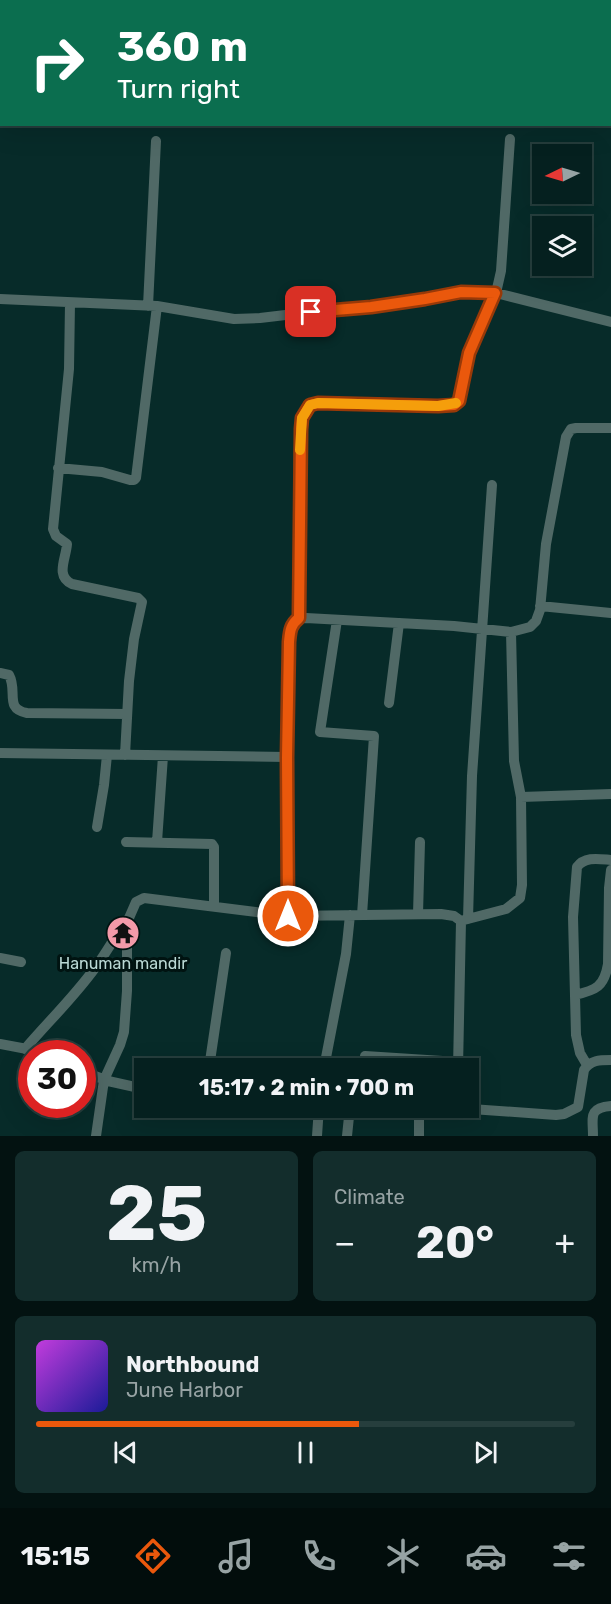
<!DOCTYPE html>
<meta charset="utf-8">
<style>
:root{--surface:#05201f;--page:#132d2c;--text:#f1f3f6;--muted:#97a3a4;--line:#263e3d;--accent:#ea580c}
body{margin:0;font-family:Rubik,sans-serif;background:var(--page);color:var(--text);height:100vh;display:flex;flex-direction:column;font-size:22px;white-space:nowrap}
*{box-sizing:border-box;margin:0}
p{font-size:20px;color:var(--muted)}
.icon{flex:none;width:33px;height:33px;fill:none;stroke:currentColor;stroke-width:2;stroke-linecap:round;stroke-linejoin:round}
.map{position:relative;height:1136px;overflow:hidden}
.drawer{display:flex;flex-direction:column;gap:15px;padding:15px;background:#031211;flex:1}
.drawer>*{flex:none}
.top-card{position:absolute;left:0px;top:0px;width:612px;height:126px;box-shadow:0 6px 24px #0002,0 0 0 2px var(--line);background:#0b6e4f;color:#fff;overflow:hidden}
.needle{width:39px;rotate:265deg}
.buttons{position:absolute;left:532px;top:144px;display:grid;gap:12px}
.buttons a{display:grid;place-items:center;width:60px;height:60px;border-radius:0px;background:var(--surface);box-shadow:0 6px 24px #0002,0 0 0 2px var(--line);font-size:30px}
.speed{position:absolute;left:18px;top:1040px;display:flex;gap:12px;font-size:30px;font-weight:700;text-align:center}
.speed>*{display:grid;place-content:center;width:78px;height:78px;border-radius:50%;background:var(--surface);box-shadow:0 6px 24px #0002,0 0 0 2px var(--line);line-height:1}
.speed .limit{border:9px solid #d22;background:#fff;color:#111}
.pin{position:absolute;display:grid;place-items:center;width:51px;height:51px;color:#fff;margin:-26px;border-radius:12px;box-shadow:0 3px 9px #0006}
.me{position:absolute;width:66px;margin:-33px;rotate:0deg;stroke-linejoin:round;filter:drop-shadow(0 0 4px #0008)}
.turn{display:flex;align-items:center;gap:21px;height:126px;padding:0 18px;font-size:27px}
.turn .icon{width:78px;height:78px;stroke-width:2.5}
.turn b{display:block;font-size:42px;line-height:51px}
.big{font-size:45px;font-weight:700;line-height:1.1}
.drawer .tile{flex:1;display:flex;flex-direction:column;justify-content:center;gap:9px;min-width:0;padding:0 21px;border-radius:9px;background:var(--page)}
.drawer .dial{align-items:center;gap:0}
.dial b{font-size:78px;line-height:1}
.song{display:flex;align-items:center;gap:18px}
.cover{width:72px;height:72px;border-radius:9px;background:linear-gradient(135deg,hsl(290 70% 55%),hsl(240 70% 35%))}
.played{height:6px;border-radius:3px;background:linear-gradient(90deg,var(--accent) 60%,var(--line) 60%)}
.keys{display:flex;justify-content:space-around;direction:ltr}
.heat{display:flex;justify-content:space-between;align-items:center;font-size:33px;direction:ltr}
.drawer .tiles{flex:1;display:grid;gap:15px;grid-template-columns:1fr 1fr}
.tile:last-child{grid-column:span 2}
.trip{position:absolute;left:134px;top:1058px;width:345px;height:60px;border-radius:0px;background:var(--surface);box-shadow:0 6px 24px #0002,0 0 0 2px var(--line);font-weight:700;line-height:60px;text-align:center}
.dock{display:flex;height:96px;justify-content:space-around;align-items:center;background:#020d0c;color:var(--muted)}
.dock .icon{width:42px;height:42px}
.dock .current{color:var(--accent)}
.dock b{font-size:27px;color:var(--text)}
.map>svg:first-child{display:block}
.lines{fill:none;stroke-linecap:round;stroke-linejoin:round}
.minor{stroke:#506966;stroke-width:10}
.major{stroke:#77ada8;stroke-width:12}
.route-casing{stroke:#983908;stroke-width:15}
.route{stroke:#ea580c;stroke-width:10}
.slow{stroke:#f59e0b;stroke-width:10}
.labels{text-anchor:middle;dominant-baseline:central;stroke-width:6;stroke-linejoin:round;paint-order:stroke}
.poi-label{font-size:16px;fill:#bad9d5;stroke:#001311}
</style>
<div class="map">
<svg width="611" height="1136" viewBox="0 0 611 1136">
<rect width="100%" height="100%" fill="#072b29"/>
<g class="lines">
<path class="minor" d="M 440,2 L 440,0
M 610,29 L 611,29
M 0,299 L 157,306 L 234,319 L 260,318 L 311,312 L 356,309 L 425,299 L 461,292 L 475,291 L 496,293 L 611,322
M 70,303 L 69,369 L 53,529 L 56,536 L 67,544 C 66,559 55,576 72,584 L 138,598 L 142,602 L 134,639 L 129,681 L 125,755
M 148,306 L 156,141
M 58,468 L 102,472 L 130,480 L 134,480 L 136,478 L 157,306
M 540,606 L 611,613
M 299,618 C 299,575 299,531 299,488 C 299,468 297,438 302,418 C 305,410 310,405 318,403 L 438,406 L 454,405 L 459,401 L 469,353 L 496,293 L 501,271 L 510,139
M 337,620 L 320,732 L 374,736 L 362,915
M 0,673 L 9,675 C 18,691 4,709 27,713 L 127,714
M 389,703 L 399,623
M 0,753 L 287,757
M 521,797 L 611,794
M 97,827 L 104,785 L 107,755
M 126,842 L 212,844 L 214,847 L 214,907
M 157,842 L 163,756
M 418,914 L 420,842
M 288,916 L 287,757 L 289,642 C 290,629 291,618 306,618 L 454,626 L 511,632 L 530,627 L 536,621 L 540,610 L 546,544 L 566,437 L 571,429 L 576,428 L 611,428
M 468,919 L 472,776 L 492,485
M 464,920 L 506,909 L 520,898 L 522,885 L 521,797 L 514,761 L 511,632
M 0,958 L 21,962
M 575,995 C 596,990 604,987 608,964 L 609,888 L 611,870
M 0,1044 L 27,1049 L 36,1053
M 25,1049 C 48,1022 74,997 95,968 C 107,952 116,934 129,918
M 365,1056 L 458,1062
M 587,1065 L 580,1053 L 576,1035 L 573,917 L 577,867 C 585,856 599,859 611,860
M 209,1068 L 226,953
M 324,1068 L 346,954 L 350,915
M 82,1071 L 108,1081 L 144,1089
M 409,1107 L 457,1108
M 457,1107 L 457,1108 L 556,1115 L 564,1114 L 578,1107 L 584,1070 C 590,1060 600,1060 611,1060
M 96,1136 L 104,1080 L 120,1045 L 124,1032 L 127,991 L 127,934 L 129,918 L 136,902 L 144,898 L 288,916 L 441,914 L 454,916 L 461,921 L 458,1068
M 317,1136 L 319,1107
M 347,1136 L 350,1107
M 419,1136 L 419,1107
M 593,1136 C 593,1117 588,1108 611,1106"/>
<path class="major" d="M 543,0 L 544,2
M 610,79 L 611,80"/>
</g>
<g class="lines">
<defs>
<path id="route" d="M 288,916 L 287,757 L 289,642 C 290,632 290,625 299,618 L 301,429 L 302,418 L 310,405 L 318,403 L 438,406 L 454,405 L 459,401 L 469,353 L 495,293 L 461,292 L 425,299 L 371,307 L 311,312"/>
</defs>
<use href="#route" class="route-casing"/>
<use href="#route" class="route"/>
<path class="slow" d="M 300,450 L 302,418 L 310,405 L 318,403 L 438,406 L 456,403"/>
</g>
<defs>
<symbol id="temple-disc" viewBox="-11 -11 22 22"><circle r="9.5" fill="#f39aa9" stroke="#001311"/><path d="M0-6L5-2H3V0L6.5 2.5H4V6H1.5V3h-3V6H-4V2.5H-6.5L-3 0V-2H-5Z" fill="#111"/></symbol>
</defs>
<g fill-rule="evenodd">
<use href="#temple-disc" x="104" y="914" width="38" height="38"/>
</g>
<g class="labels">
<g class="poi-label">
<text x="123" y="963">Hanuman mandir</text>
</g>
</g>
</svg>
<div class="buttons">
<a><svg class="needle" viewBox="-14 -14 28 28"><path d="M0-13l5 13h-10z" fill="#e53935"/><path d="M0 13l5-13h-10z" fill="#97a3a4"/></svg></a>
<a><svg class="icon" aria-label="layers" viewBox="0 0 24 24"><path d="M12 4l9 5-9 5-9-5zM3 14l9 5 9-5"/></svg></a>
</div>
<div class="speed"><div class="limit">30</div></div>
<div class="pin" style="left:311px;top:312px;background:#d93025"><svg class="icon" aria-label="arrive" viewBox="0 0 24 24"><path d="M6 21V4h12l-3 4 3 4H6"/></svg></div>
<svg class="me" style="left:288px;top:916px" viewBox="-20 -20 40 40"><circle r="17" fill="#ea580c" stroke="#fff" stroke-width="3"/><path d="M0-11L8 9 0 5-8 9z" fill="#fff"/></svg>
<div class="trip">15:17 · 2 min · 700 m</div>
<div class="top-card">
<div class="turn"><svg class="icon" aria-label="right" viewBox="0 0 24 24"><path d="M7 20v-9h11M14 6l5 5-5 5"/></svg><div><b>360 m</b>Turn right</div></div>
</div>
</div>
<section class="drawer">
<div class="tiles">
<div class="tile dial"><b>25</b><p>km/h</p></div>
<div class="tile"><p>Climate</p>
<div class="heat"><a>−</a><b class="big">20°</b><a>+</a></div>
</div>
<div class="tile">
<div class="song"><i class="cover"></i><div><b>Northbound</b><p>June Harbor</p></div></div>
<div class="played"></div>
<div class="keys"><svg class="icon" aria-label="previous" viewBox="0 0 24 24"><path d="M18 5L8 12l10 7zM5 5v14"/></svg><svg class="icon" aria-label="pause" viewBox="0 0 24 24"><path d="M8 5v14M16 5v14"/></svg><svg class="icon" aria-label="next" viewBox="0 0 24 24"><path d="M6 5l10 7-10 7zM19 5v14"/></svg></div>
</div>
</div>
</section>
<nav class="dock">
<b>15:15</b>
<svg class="icon current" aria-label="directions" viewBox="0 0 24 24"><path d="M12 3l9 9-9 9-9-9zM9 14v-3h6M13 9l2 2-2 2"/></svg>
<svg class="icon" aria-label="music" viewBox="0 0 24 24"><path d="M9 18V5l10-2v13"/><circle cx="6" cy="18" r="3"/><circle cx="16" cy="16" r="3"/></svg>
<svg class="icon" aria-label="phone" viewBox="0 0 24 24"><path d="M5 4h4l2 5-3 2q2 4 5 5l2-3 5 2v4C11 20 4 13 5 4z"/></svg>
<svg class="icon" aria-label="climate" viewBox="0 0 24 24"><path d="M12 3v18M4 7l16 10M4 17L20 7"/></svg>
<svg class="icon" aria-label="car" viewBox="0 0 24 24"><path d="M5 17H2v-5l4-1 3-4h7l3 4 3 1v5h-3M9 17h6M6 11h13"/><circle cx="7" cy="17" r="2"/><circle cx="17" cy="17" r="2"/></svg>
<svg class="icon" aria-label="filters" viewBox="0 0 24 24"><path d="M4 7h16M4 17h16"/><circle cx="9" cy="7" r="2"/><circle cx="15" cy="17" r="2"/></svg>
</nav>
